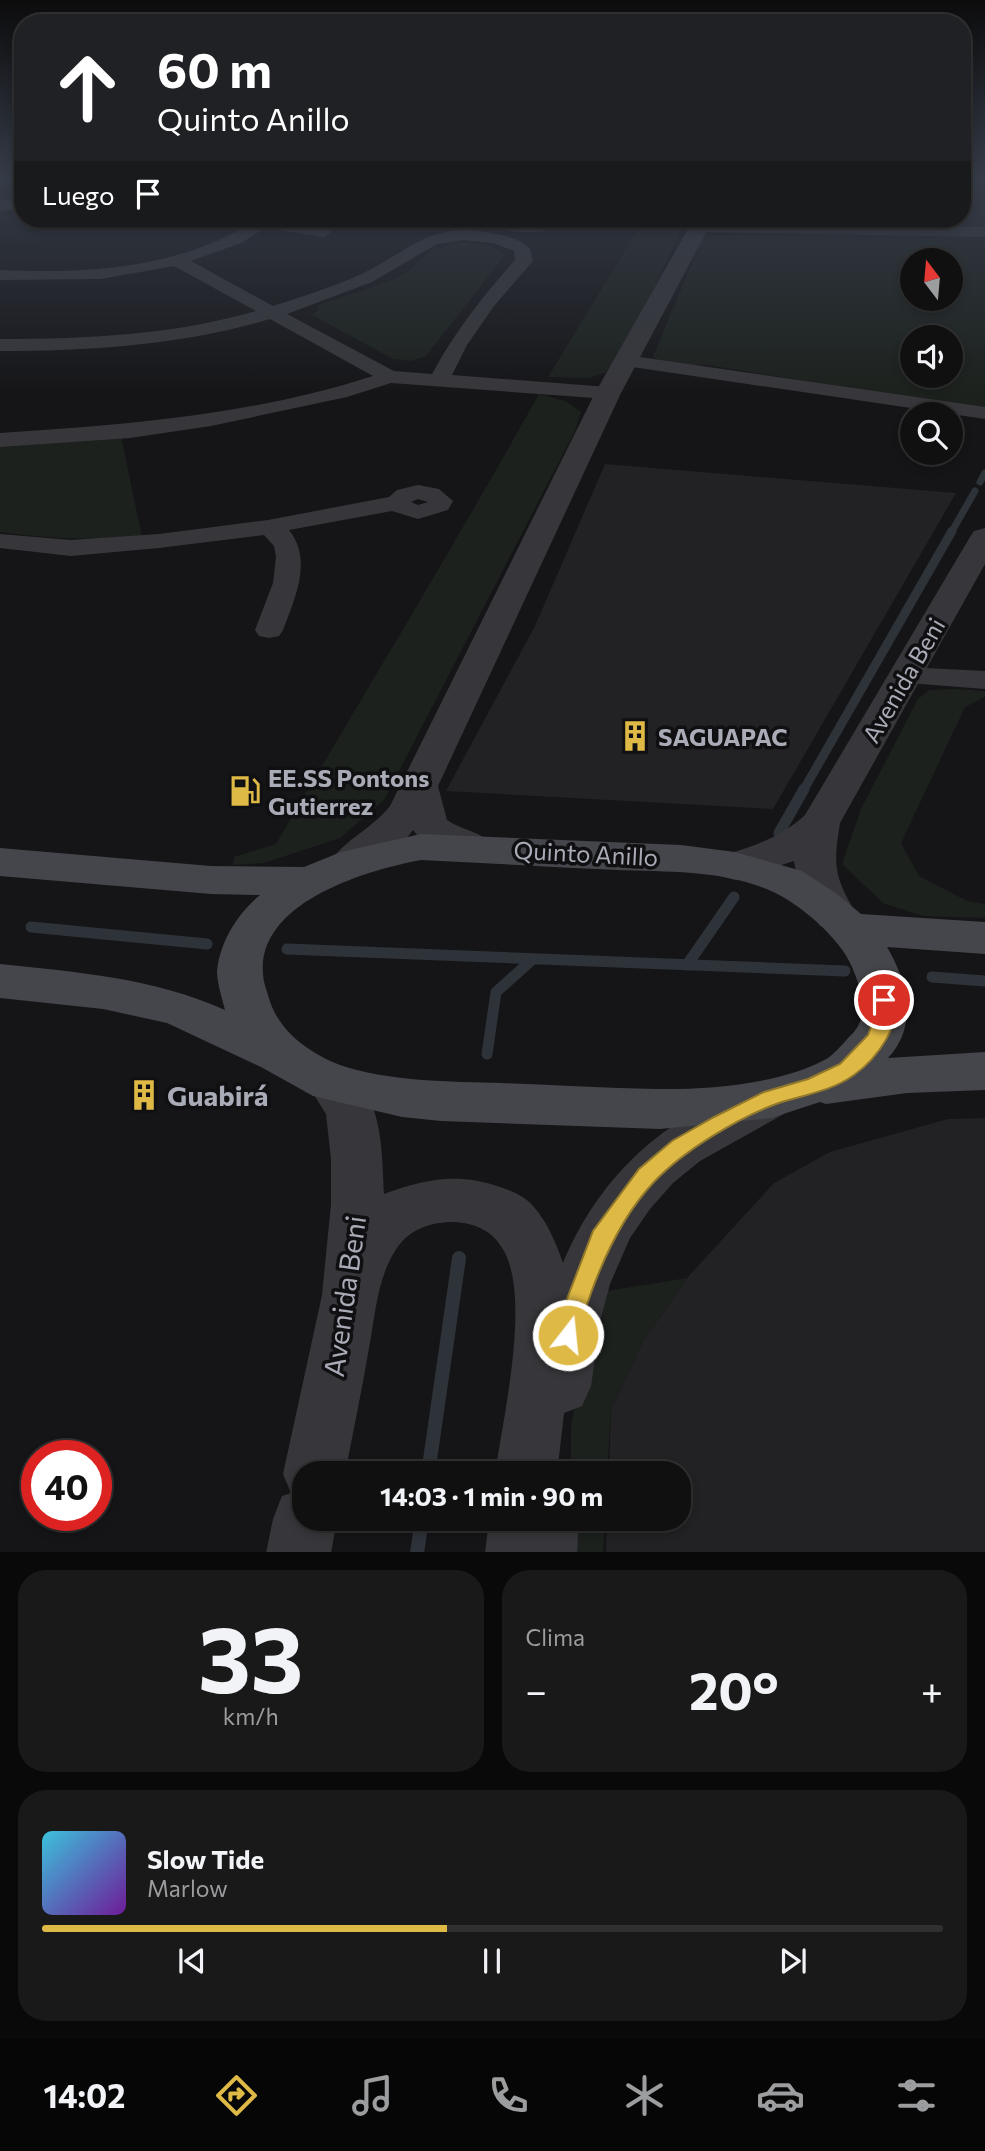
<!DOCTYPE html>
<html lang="es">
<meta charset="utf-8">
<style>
:root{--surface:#101011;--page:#19191a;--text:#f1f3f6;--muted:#9c9d9f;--line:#303031;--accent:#dfb945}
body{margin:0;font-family:Commissioner,sans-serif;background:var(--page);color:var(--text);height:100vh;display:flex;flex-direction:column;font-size:26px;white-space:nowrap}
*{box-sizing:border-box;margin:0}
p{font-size:23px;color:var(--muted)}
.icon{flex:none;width:38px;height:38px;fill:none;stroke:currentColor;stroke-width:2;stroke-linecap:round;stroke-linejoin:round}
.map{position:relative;height:1552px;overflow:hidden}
.details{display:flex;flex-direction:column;gap:18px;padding:18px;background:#090909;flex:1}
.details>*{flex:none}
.top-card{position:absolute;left:14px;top:14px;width:957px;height:214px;border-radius:28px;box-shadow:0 4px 10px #0003,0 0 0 2px var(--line);background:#202124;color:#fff;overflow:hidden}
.needle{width:46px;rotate:344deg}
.buttons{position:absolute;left:900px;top:248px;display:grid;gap:14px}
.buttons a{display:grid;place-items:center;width:63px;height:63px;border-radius:50%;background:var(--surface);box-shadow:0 4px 10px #0003,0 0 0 2px var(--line);font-size:35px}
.speed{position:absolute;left:21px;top:1440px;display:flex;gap:14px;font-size:35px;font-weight:700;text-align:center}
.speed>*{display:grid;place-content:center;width:91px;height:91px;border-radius:50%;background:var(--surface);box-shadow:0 4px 10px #0003,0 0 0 2px var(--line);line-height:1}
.speed .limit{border:10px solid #d22;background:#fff;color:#111}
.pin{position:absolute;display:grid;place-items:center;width:60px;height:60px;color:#fff;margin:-30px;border:4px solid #fff;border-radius:50%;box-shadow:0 2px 7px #0007}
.me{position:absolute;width:77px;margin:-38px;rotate:16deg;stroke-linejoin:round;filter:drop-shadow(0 0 5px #0008)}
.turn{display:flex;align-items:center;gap:24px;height:147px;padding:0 28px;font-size:32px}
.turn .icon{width:91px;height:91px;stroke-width:2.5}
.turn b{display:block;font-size:49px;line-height:60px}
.then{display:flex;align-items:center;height:66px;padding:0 28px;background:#0003;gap:14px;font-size:26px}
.big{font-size:52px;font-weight:700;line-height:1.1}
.details .widget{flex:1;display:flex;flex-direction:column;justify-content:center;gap:10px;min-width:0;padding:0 24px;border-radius:28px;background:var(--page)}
.details .dial{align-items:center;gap:0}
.dial b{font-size:91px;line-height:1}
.song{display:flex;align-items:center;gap:21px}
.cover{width:84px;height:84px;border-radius:10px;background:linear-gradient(135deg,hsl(190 70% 55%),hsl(280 70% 35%))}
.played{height:7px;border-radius:4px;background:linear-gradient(90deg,var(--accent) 45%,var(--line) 45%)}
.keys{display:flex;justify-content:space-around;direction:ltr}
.heat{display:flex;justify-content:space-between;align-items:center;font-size:38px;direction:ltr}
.details .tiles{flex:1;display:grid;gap:18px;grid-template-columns:1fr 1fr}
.widget:last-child{grid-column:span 2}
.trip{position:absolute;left:292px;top:1461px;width:399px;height:70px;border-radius:28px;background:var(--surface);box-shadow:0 4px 10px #0003,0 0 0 2px var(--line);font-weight:700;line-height:70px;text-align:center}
.menu{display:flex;height:112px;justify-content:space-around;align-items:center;background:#060607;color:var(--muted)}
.menu .icon{width:49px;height:49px}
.menu .on{color:var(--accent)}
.menu b{font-size:32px;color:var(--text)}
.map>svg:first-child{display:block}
.built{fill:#222124}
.green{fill:#1c211d;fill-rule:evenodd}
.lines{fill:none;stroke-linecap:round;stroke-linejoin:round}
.stream-far3{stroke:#2d3339;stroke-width:7}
.stream-far2{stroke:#2d3339;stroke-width:9}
.stream-far1{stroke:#2d3339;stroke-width:11}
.stream{stroke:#2d3339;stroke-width:14}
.minor{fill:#37373b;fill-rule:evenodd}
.tertiary{fill:#37373b;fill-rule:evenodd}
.secondary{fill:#45464b;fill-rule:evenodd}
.route{fill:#dfb945;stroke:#91782d;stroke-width:2}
.labels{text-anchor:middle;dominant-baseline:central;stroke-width:7;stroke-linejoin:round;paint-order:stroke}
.street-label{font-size:24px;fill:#a9abb6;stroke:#101012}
.poi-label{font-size:24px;font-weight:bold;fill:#a9abb6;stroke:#101012;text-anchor:start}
.near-poi-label{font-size:28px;font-weight:bold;fill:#a9abb6;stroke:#101012;text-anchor:start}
.near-street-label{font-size:28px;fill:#a9abb6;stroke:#101012}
</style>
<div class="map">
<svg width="985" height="1553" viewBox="0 0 985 1553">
<rect width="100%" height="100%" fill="#151517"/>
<path class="built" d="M 963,179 L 985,179 L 985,227 L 747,224 L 725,224 L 711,220 L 962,219 Z
M 605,464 L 956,493 L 773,809 L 446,791 L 535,626 Z
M 985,1118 L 985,1552 L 606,1553 L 607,1519 L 679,1519 L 679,1474 L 609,1473 L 611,1410 L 643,1341 L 687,1278 L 774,1183 L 830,1152 L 948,1119 Z"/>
<path class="green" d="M 644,219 L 685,219 L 649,301 L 607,372 L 589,378 L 548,377 Z
M 734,234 L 985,237 L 985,410 L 707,365 L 670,366 L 653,357 L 703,236 ZM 912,261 L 950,261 L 950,299 L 912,299 ZM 912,338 L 950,338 L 950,376 L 912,376 Z
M 457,243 C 475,243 492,242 505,255 L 426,356 L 411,361 L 393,359 L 312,315 L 319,310 L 318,305 L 390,281 L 408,272 L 431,250 Z
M 539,394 L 565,401 L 581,412 L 576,429 L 384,800 L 340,838 L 264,863 L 233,865 L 234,857 L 276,844 C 364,694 454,546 539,394 Z
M 121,436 L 142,537 C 94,540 48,539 0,532 L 0,445 Z
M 956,689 L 985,691 L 985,697 L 965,707 L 901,843 L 919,876 L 967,901 L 985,904 L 985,918 L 923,916 L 883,903 L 842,864 L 861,809 L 918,699 L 929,690 Z
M 687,1278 L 643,1341 L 611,1410 L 607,1473 L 571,1474 L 571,1427 L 578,1386 L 607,1291 Z
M 571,1519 L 605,1519 L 603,1552 L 570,1553 Z"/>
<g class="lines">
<path class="stream-far3" d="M 980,482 L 985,473
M 951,533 L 975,491"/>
<path class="stream-far2" d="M 803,791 L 952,531"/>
<path class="stream-far1" d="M 779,833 L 804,789
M 31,927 L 207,944
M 287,949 L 845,971
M 687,965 L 734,897
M 932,977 L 985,981
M 487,1054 L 496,992 L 533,959"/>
<path class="stream" d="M 428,1474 L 459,1258
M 417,1553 L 422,1519"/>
<path class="minor" d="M 23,198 L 23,208 L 0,211 L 0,201 Z
M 234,219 L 266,219 L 324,227 L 332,232 L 324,237 L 265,228 L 241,243 L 191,261 L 273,306 C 301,297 329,288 355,277 C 409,253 430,218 496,234 C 508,236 522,240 530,249 L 533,261 L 494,306 L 467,345 L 452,375 L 608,387 L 615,389 L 618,393 L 615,397 L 608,399 L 391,383 L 347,397 L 211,426 L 130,438 L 0,447 L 0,433 C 126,425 252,415 373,376 L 270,319 C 182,345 91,351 0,351 L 0,339 C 86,339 173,335 256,311 L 174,266 L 101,279 L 0,280 L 0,270 C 84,274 173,269 246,226 L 235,223 ZM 464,240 L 493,243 L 514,251 L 515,260 C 483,296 455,331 432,374 L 394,371 L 287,314 L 372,282 L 437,244 Z
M 481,219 L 527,222 L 573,219 C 556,237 498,236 481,219 Z
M 698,224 L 985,227 L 985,237 L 692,232 L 690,229 L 692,226 Z
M 626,355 L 985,407 L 985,419 L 619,365 L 616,361 L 619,357 Z
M 418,485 L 439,489 L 453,501 L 448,510 L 418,519 L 392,511 L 289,530 C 313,560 295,598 283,630 L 279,636 L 269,638 L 259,636 L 255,630 L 273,583 L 276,557 L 274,546 L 264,535 L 159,548 L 71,556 L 0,548 L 0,534 L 71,540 L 159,534 L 268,520 L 389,497 L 397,490 ZM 418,499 L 428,502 L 418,505 L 411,502 Z
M 905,667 L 985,671 L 985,689 L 895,682 L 891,676 L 895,670 Z"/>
<path class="tertiary" d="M 690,219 L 710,219 L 708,229 L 621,393 L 438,786 L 447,820 C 463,831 485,832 495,848 L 489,857 C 465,864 429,852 413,830 C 400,847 374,875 351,876 C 346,877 340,874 335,873 L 329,863 C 343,841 373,828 390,806 L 595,393 L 688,229 Z
M 985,528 L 985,564 L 840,823 C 833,867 834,876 857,915 L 850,926 L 835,930 L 820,926 L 799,890 L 794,861 L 735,880 L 720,876 L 714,866 L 720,856 C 752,847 780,838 805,815 L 970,537 L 974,531 Z
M 330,1063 C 383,1080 382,1147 384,1194 C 424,1179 458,1172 500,1187 C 512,1191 524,1196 533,1206 C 547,1221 556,1243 563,1263 C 602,1170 671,1112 766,1080 L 784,1086 L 791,1100 L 784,1114 L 700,1161 L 673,1183 L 650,1209 L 630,1238 L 610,1284 L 601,1318 L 591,1386 L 582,1406 L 564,1413 L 557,1474 L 495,1474 C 503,1418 530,1303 505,1253 C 494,1231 476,1223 453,1222 C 429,1222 408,1230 395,1251 C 377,1279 375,1317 369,1348 C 362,1390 353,1432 345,1474 L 304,1474 L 304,1519 L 337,1519 L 331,1553 L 266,1553 L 273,1519 L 282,1496 L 291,1493 L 283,1474 L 322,1295 L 331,1204 L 331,1159 L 326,1114 L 306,1082 L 313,1068 Z
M 489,1519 L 579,1519 L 577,1553 L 485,1553 Z"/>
<path class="secondary" d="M 421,834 L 681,845 L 735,852 L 802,871 L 837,894 L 861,914 L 985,922 L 985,954 L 887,947 C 907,981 919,1025 888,1058 L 985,1052 L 985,1090 L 907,1093 L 826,1104 L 820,1102 L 771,1118 L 660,1129 L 441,1121 L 402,1117 L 313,1096 L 261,1067 L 167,1023 L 103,1009 L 0,998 L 0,964 C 77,972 154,978 225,1010 C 222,998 217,983 217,971 C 220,941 238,913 260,895 L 211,894 L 0,876 L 0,848 L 211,866 L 304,867 L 341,852 ZM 421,860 C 487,863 552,867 618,870 C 668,872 725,870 771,891 C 799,903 841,939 852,967 C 858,981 864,999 862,1015 C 860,1025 855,1032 848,1038 C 842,1045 835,1053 828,1058 C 783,1084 707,1090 656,1089 C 604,1088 552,1085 501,1083 C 453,1082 385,1081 340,1065 C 307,1052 277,1030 268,995 C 266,988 263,981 263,974 C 257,902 367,870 421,860 Z"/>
</g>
<linearGradient id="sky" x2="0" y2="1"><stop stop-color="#0c0c0d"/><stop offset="0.45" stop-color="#353b47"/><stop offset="1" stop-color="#353b47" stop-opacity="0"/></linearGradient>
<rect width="985" height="396" fill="url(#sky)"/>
<path class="route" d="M 884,993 L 890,995 C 906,1023 875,1060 854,1075 C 832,1091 804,1095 779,1103 C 739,1117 683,1151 654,1182 C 619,1219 598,1269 583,1317 C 581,1326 580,1334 576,1342 L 568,1346 L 560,1342 L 556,1335 L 560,1317 L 593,1231 L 639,1169 L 672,1141 L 714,1117 L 764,1092 L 808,1079 L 840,1064 L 868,1035 L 875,1015 L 874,1000 L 877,995 Z"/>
<defs>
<symbol id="building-bare" viewBox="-9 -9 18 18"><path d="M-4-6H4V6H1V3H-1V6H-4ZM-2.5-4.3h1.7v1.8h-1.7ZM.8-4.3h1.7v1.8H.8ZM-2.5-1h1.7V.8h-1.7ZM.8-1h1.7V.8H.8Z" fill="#dfb945" stroke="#101012" stroke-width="2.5" paint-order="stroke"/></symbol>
<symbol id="fuel-bare" viewBox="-9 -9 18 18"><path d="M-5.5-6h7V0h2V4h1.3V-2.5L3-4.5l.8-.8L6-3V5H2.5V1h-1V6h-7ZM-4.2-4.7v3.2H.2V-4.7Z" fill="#dfb945" stroke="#101012" stroke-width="2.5" paint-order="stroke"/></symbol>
</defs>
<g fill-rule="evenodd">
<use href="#building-bare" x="613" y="714" width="44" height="44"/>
<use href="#fuel-bare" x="223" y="769" width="44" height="44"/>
<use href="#building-bare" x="122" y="1073" width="44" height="44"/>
</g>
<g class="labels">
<g class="street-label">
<text transform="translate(903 680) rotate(-60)">Avenida Beni</text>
<text transform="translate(586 853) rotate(3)">Quinto Anillo</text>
</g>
<g class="poi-label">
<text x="658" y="736">SAGUAPAC</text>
<text x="268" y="777">EE.SS Pontons<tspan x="268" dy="28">Gutierrez</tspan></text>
</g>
<g class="near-poi-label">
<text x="167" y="1095">Guabirá</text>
</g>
<g class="near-street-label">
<text transform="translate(344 1296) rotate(-82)">Avenida Beni</text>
</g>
</g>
</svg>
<div class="buttons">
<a><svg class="needle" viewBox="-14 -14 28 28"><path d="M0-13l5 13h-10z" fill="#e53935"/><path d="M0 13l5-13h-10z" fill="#9c9d9f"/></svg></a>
<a><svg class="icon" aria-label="sound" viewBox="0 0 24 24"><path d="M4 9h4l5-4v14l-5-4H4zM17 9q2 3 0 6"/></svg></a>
<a><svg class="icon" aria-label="search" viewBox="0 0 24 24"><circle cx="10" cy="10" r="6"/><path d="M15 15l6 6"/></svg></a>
</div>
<div class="speed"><div class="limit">40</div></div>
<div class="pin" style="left:884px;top:1000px;background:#d93025"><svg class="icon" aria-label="arrive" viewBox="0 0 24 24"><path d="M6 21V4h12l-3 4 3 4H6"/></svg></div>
<svg class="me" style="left:568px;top:1335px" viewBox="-20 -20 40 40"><circle r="17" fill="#dfb945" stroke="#fff" stroke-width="3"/><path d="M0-11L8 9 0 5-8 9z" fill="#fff"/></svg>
<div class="trip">14:03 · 1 min · 90 m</div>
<div class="top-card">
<div class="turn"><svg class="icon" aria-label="ahead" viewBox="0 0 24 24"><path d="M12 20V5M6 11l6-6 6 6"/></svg><div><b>60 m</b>Quinto Anillo</div></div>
<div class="then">Luego<svg class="icon" aria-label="arrive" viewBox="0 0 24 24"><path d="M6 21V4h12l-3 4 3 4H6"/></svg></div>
</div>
</div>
<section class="details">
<div class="tiles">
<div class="widget dial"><b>33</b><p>km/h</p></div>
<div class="widget"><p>Clima</p>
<div class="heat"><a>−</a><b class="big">20°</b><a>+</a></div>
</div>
<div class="widget">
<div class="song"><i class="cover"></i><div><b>Slow Tide</b><p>Marlow</p></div></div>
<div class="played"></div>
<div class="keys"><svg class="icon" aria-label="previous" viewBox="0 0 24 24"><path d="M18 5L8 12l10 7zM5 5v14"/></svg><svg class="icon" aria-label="pause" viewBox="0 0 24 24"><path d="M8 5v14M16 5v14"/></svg><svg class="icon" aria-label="next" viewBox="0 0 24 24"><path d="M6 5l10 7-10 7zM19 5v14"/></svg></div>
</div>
</div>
</section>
<nav class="menu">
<b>14:02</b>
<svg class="icon on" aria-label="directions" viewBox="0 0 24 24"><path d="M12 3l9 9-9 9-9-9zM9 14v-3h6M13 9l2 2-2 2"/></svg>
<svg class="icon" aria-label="music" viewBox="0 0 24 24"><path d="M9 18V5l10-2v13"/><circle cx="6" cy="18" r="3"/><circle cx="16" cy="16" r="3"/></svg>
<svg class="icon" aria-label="phone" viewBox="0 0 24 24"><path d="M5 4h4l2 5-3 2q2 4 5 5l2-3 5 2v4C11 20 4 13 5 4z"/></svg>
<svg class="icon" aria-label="climate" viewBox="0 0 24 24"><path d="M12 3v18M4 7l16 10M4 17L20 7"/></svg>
<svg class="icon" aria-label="car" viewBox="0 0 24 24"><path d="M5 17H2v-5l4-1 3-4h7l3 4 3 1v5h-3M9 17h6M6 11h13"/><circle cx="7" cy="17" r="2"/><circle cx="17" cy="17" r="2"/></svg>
<svg class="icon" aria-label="filters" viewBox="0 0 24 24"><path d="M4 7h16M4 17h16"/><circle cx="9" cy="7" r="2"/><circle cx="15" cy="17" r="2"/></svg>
</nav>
